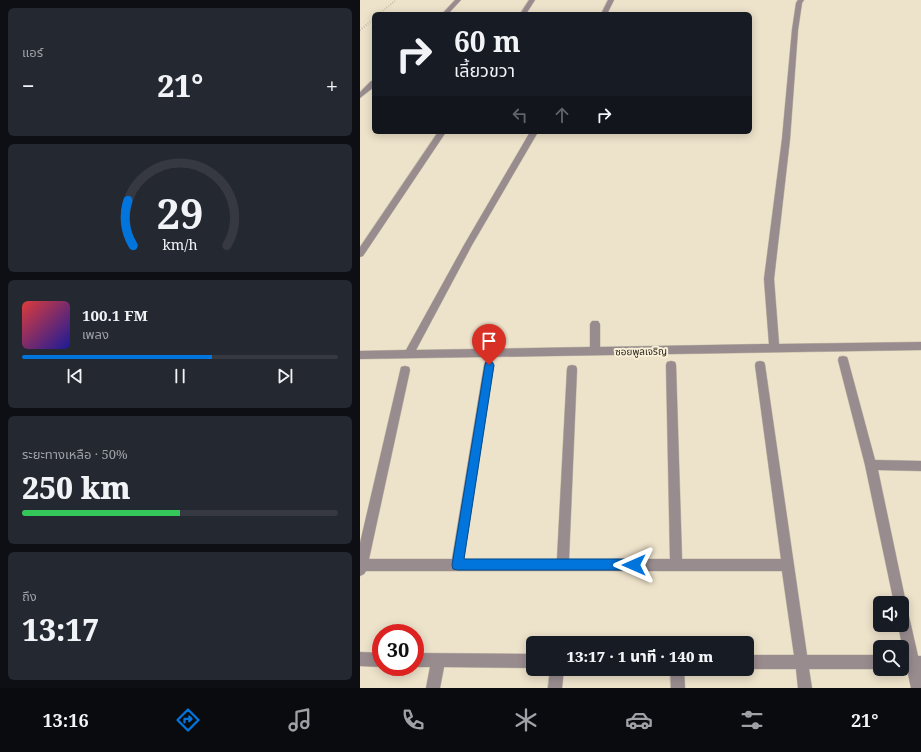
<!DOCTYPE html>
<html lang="th">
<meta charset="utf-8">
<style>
:root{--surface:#171b24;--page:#242831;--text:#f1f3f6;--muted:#9ea1a6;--line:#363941;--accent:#0275dc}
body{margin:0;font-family:"Noto Serif","Noto Sans Thai",serif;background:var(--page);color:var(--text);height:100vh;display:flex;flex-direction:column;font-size:15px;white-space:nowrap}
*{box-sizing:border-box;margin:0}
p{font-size:13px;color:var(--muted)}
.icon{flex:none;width:22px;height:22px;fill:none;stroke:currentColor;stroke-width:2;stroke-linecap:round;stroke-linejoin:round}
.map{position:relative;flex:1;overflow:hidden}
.side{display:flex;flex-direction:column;gap:8px;padding:8px;background:#0d0f14;width:360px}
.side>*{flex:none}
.hud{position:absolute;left:12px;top:12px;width:380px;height:122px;border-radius:6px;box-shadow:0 2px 10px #0003;background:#171b24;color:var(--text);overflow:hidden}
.fabs{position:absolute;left:513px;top:596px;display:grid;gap:8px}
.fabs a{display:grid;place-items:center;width:36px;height:36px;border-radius:6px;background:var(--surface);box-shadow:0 2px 10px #0003;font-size:20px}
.speed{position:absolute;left:12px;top:624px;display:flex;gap:8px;font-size:20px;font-weight:700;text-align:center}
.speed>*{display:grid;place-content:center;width:52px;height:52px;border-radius:50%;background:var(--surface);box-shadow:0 2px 10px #0003;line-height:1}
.speed .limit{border:6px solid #d22;background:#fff;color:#111}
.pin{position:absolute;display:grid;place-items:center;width:34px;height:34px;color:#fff;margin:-41px -17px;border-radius:50% 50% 50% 0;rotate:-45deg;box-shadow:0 0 4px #0007}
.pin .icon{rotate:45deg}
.me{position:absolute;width:44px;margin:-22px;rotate:270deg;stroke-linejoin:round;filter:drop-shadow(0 0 3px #0008)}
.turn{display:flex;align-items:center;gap:14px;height:84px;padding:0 16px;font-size:18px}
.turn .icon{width:52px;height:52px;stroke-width:2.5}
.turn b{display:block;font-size:28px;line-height:34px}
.lanes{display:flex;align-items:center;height:38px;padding:0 16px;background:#0003;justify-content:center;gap:20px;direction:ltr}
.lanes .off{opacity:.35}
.big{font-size:30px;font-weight:800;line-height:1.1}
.side .tile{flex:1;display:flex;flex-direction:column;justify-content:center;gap:6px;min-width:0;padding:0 14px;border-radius:6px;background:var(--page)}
.side .dial{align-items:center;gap:0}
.dial svg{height:104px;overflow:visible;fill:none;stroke:var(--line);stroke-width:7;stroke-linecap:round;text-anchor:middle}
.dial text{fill:var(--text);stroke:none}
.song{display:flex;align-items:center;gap:12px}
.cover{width:48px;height:48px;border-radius:6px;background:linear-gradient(135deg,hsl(0 70% 55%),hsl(240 70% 35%))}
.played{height:4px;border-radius:2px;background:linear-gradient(90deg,var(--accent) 60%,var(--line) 60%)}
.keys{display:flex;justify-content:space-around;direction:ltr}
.heat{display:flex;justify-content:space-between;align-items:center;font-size:22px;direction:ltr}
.charge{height:6px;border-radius:3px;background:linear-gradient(90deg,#34c759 50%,var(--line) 0)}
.trip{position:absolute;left:166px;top:636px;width:228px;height:40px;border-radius:6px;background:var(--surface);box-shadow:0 2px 10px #0003;font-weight:800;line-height:40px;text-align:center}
.menu{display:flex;height:64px;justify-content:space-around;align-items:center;background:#090b0e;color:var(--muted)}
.menu .icon{width:28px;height:28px}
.menu .on{color:var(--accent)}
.menu b{font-size:18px;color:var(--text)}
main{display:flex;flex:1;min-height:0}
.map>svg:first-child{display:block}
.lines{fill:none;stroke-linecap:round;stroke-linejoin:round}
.minor-casing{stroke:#c8bfa9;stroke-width:1}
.path{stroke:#aba28f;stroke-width:2;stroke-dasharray:0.5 2;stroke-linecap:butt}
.minor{fill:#988c8f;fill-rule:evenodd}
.route{fill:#0275dc;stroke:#014c8f}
.labels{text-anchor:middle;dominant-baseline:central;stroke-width:4;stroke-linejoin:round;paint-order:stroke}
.street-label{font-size:10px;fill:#221e15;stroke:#faefd7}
</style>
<main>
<section class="side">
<div class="tile"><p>แอร์</p>
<div class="heat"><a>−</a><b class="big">21°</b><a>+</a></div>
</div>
<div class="tile dial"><svg viewBox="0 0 100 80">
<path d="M14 69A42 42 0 1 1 86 69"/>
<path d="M14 69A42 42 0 0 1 10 34" stroke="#0275dc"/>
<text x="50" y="56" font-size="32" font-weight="700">29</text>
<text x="50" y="72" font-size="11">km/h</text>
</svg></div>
<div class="tile">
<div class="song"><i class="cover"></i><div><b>100.1 FM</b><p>เพลง</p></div></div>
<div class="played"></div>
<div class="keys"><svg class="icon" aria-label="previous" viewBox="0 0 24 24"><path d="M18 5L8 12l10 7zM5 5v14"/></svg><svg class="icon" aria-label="pause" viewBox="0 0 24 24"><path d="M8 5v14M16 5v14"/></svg><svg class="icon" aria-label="next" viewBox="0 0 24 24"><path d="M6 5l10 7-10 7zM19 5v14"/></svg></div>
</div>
<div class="tile"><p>ระยะทางเหลือ · 50%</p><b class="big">250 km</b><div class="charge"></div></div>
<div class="tile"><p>ถึง</p><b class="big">13:17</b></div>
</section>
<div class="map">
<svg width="561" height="688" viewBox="0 0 561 688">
<rect width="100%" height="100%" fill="#ede2ca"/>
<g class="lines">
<defs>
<path id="minor" d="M 95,0 L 101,0 L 88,14 L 82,14 Z
M 169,0 L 175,0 L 166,14 L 160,14 Z
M 248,0 L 254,0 L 247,14 L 241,14 Z
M 438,0 L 444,0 L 442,3 L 438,30 L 430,139 L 414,279 L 419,344 L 561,342 L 561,350 L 0,359 L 0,351 L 46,350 L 104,245 L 170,132 L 178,132 L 112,245 L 56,350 L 230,347 L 230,324 L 232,321 L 238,321 L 240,324 L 240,347 L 409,344 L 404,279 L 422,139 L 432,30 L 436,3 Z
M 11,81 L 14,81 L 14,87 L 0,98 L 0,92 Z
M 78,132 L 86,132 L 3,256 L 0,257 L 0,247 Z
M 483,356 L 487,357 L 488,360 L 515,460 L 561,461 L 561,471 L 518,470 L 546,603 L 545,607 L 548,612 L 558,656 L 561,656 L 561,688 L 551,688 L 547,669 L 542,669 L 542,655 L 544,655 L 538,625 L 542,625 L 542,603 L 534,603 L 505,465 L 478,360 L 479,357 Z
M 129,361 L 133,362 L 134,365 L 104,559 L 197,559 L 207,369 L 208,366 L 212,365 L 216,366 L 217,369 L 209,559 L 310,559 L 306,365 L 307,362 L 311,361 L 315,362 L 316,365 L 322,559 L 421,559 L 395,365 L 396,362 L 400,361 L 404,362 L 405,365 L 447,655 L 520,655 L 520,669 L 449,669 L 452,688 L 438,688 L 436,669 L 387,669 L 387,655 L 434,655 L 422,571 L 6,571 L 4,574 L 0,576 L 0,543 L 41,367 L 45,366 L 49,367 L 50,370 L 9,559 L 92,559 L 124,365 L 125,362 Z
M 0,652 L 21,653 L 21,667 L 0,666 Z
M 55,653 L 173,654 L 173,668 L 84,667 L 80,688 L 66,688 L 70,667 L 55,667 Z
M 190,669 L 204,669 L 202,688 L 188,688 Z
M 310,669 L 324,669 L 325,688 L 311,688 Z"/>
</defs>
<use href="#minor" class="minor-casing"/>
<path class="path" d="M 19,14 L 36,0
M 0,30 L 14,19"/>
<use href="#minor" class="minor"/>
</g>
<path class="route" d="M 129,361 L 132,362 L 134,365 L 104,559 L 274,559 L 278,561 L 279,565 L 278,569 L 274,570 L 98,570 L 93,569 L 92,565 L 125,365 L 126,362 Z"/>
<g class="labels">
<g class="street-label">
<text transform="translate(281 351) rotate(-1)">ซอยพูลเจริญ</text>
</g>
</g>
</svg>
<div class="fabs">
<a><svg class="icon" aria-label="sound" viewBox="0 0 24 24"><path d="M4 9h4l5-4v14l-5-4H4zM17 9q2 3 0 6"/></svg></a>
<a><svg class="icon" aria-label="search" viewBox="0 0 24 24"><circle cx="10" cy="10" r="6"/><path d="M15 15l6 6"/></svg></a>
</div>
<div class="speed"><div class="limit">30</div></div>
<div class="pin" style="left:129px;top:365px;background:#d93025"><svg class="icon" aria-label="arrive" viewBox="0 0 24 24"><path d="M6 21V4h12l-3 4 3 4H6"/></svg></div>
<svg class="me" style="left:274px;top:565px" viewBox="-20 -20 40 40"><path d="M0-17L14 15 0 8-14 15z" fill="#0275dc" stroke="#fff" stroke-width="4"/></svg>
<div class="trip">13:17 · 1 นาที · 140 m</div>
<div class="hud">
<div class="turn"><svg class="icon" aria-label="right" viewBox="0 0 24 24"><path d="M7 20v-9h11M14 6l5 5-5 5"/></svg><div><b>60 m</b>เลี้ยวขวา</div></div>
<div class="lanes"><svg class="icon off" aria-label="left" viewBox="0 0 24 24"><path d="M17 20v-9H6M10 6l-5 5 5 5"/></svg><svg class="icon off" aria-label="ahead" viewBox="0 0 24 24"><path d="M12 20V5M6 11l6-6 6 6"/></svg><svg class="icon" aria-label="right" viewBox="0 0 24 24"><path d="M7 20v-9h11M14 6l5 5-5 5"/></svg></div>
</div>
</div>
</main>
<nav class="menu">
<b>13:16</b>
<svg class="icon on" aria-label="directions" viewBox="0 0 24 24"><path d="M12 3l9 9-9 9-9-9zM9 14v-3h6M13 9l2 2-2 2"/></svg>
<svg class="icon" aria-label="music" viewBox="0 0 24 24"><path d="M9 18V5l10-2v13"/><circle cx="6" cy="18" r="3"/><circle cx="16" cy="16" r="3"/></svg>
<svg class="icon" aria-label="phone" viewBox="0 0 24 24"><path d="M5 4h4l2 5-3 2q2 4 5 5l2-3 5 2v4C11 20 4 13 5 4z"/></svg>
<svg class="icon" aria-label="climate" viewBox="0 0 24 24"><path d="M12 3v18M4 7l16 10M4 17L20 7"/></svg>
<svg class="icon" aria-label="car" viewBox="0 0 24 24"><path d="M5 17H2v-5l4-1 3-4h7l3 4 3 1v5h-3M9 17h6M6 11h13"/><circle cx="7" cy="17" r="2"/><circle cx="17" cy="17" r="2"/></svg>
<svg class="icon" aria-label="filters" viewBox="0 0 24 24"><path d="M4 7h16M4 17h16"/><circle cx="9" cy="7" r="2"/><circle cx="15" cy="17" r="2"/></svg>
<b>21°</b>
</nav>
